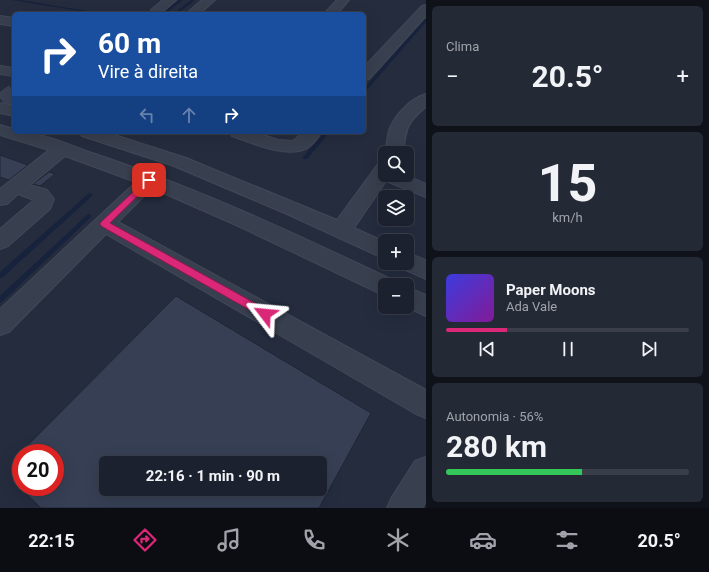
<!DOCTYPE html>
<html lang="pt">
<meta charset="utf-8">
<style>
:root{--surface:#1b212e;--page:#242936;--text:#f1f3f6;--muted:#a0a3aa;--line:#393e4a;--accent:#db2777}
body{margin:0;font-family:Roboto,sans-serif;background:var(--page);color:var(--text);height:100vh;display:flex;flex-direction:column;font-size:15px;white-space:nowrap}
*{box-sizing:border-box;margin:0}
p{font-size:13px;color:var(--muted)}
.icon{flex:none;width:22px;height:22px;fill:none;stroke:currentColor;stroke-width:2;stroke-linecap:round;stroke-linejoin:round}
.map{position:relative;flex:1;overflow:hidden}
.panel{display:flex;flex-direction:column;gap:6px;padding:6px;background:#0f1219;width:283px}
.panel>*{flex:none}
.banner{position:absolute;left:12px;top:12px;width:354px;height:122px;border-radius:6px;box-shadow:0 4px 16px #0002,0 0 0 1px var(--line);background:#1a4fa0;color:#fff;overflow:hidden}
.controls{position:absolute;left:378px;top:146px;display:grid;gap:8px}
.controls a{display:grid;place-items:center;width:36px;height:36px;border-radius:6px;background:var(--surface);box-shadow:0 4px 16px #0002,0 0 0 1px var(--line);font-size:20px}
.speed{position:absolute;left:12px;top:444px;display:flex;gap:8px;font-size:20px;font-weight:700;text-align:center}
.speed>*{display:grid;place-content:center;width:52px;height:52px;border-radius:50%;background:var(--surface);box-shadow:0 4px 16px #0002,0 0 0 1px var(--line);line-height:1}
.speed .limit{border:6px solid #d22;background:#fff;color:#111}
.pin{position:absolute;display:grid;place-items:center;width:34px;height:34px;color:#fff;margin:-17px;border-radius:8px;box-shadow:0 2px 6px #0006}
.me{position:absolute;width:44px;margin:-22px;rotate:299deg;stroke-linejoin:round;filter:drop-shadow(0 0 3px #0008)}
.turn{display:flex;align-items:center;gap:14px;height:84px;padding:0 20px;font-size:18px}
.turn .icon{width:52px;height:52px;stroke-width:2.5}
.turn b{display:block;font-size:28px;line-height:34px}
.lanes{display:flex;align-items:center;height:38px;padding:0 20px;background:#0003;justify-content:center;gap:20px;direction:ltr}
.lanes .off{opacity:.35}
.big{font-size:30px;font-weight:700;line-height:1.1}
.panel .tile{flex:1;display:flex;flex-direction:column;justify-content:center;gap:6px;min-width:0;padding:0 14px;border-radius:6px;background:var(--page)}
.panel .dial{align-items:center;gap:0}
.dial b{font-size:52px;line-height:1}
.song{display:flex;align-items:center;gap:12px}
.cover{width:48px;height:48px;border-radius:6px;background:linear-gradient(135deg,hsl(240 70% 55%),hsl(290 70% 35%))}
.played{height:4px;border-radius:2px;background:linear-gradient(90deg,var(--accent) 25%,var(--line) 25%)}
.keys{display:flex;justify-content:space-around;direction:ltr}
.heat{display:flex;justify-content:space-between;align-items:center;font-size:22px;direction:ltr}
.charge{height:6px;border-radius:3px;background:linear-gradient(90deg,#34c759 56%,var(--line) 0)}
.trip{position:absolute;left:99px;top:456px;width:228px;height:40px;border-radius:6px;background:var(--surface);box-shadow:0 4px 16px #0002,0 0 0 1px var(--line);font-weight:700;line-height:40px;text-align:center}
.tabs{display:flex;height:64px;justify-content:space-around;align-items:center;background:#0b0d12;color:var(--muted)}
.tabs .icon{width:28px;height:28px}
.tabs .selected{color:var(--accent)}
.tabs b{font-size:18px;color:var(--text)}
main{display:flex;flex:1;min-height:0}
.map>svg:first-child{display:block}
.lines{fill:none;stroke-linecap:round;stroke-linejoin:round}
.stream{fill:#17223c;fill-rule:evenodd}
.building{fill:#363f54;stroke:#1f2635;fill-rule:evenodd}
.minor-tunnel{stroke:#3a4153;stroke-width:17;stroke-dasharray:17 8;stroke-linecap:butt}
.minor-casing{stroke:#424857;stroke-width:2}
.minor{fill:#383f4e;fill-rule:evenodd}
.route{fill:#db2777;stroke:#8e194d}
</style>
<main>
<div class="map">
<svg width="426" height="508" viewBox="0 0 426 508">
<rect width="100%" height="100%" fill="#242c3e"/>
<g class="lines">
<path class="stream" d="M 12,0 L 20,0 L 106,14 L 98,14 Z
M 179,0 L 183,0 L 165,14 L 161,14 Z
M 191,0 L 195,0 L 177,14 L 173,14 Z
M 425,19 L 426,19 L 426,22 L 365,92 L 364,92 L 364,88 Z
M 325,132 L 330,132 L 307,159 L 303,159 L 303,157 Z
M 90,193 L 92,194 L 93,195 L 92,196 L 2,278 L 0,278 L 0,272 L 88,194 Z
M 89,214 L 92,216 L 91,217 L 2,302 L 0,303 L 0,296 L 87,215 Z"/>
</g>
<path class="building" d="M 0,155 L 28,165 L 9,180 L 0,177 Z
M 49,172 L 55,174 L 40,186 L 33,184 Z
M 176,296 L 371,413 L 319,508 L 41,508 L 19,487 L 55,487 L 55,453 L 20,453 ZM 106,463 L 320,463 L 320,489 L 106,489 Z"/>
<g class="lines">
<path class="minor-tunnel" d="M 2,101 L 14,92"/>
<defs>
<path id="minor" d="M 163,0 L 176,0 L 161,13 L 153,13 L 151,10 Z
M 202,0 L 215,0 L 199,14 L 186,14 Z
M 337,0 L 349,0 L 337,14 L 324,14 Z
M 426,5 L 426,16 L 369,79 L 364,80 L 364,67 L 422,6 Z
M 0,16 L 14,18 L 14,26 L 0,24 Z
M 0,66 L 14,68 L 14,76 L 0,74 Z
M 426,94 L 426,107 C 406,123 406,129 403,153 L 385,153 C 387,145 387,135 390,128 C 396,114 411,98 426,94 Z
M 0,103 L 14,106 L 14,116 L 0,113 Z
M 0,125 L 14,129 L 14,132 C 42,132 69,145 95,154 C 197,188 296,234 393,280 L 396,285 L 385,285 L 385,295 L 377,292 L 236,225 L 152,188 L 118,222 L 426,390 L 426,418 L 416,414 L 106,234 L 9,332 L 0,335 L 0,309 L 136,182 L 65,156 L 30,185 L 47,190 L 54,199 L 50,209 L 8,246 L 0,249 L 0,229 L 34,200 L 18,194 L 7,204 L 0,205 L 0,189 L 49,150 L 0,135 Z
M 80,132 L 105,132 L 186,158 L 337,220 L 378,164 L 385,162 L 385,175 L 405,175 L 426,184 L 426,197 L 386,181 L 354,228 L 385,242 L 385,259 L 287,214 L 174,166 L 82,136 Z
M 230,132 L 254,132 L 278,140 L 293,141 L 304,132 L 321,132 C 318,138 313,144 307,148 C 287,159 252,143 232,136 Z
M 407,253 L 426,260 L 426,279 L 399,267 L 397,263 L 407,263 Z
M 407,287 L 426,295 L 426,316 L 407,307 Z
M 426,457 L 426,501 L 422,508 L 387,508 L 392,497 L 415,461 Z"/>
</defs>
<use href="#minor" class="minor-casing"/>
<use href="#minor" class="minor"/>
</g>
<path class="route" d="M 149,178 L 153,180 L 152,182 L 110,223 L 269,311 L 270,314 L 269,317 L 265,319 L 262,317 L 101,226 L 100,224 L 101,222 L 147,179 Z"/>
</svg>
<div class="controls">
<a><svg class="icon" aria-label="search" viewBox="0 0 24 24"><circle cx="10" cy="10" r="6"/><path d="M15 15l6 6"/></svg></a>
<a><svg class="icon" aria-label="layers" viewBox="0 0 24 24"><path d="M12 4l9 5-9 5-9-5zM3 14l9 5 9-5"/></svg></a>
<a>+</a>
<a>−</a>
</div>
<div class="speed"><div class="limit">20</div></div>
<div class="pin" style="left:149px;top:180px;background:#d93025"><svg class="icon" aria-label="arrive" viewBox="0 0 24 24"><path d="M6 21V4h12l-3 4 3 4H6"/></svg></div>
<svg class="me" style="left:265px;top:314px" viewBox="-20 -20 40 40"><path d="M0-17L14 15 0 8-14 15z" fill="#db2777" stroke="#fff" stroke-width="4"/></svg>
<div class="trip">22:16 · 1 min · 90 m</div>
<div class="banner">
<div class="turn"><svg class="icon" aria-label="right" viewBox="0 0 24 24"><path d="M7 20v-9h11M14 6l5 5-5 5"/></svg><div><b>60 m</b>Vire à direita</div></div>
<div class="lanes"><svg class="icon off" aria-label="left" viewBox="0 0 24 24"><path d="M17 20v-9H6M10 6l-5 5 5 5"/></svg><svg class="icon off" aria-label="ahead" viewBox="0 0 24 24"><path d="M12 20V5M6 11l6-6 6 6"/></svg><svg class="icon" aria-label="right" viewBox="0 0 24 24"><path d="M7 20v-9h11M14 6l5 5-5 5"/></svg></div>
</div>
</div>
<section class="panel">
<div class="tile"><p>Clima</p>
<div class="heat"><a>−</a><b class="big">20.5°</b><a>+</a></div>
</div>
<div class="tile dial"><b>15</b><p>km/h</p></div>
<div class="tile">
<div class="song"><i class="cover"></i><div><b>Paper Moons</b><p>Ada Vale</p></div></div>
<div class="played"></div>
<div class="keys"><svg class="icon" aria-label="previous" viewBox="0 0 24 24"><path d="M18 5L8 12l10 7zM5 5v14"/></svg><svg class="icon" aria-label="pause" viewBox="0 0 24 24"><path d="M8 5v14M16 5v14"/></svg><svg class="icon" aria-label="next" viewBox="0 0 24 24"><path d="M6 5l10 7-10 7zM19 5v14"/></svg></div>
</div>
<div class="tile"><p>Autonomia · 56%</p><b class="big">280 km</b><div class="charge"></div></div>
</section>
</main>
<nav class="tabs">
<b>22:15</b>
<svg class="icon selected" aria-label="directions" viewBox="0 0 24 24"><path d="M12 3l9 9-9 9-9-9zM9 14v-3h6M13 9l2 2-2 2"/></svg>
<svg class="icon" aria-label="music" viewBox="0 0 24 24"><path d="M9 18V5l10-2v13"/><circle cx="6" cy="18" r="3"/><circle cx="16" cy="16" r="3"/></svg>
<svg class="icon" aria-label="phone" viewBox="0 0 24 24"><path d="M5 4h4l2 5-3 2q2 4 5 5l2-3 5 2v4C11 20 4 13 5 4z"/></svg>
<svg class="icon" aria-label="climate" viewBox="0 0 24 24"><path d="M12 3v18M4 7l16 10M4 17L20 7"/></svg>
<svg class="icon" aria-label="car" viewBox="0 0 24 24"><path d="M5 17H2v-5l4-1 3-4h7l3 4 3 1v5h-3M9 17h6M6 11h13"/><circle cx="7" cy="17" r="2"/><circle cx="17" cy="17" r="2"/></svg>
<svg class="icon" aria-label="filters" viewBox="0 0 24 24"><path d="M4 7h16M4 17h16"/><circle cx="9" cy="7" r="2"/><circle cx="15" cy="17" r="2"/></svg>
<b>20.5°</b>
</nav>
